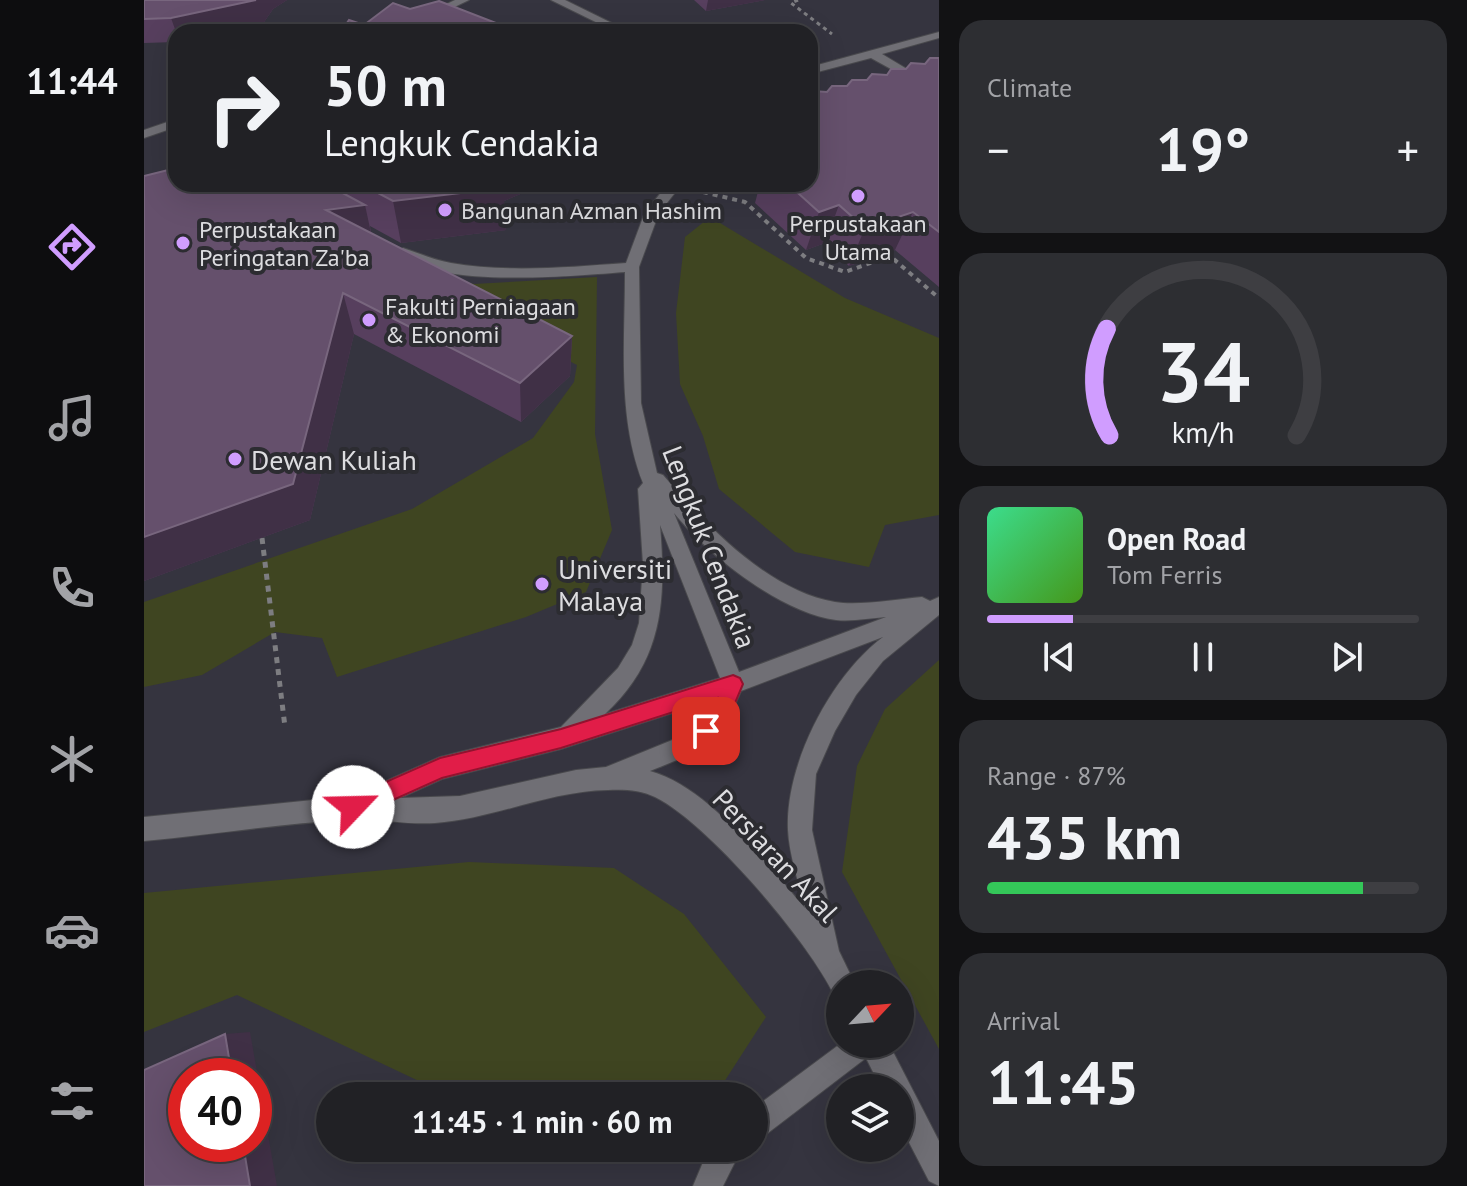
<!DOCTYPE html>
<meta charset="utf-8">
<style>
:root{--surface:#212125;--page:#2d2e32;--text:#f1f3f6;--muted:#a2a3a7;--line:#3e3e42;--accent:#d09dff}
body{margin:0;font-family:"PT Sans",sans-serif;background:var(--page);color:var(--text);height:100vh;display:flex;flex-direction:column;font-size:30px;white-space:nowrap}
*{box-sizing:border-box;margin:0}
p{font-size:26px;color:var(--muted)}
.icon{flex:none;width:44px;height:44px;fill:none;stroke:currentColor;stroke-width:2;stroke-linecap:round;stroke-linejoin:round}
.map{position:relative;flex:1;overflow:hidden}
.panel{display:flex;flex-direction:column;gap:20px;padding:20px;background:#121214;width:528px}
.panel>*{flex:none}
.top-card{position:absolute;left:24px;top:24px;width:650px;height:168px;border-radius:24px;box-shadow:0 8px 32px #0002,0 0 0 2px var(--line);background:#212125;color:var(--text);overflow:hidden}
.needle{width:52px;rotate:64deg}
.controls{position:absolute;left:682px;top:970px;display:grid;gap:16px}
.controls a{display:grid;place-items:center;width:88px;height:88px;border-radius:50%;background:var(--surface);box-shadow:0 8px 32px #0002,0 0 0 2px var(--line);font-size:40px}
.speed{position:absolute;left:24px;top:1058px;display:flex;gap:16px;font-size:40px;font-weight:700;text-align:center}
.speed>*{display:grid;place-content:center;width:104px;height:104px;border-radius:50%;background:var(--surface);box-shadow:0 8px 32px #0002,0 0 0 2px var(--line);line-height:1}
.speed .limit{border:12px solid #d22;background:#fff;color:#111}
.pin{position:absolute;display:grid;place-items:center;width:68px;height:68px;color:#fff;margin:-34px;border-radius:16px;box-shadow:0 4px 12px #0006}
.me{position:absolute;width:88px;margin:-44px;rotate:66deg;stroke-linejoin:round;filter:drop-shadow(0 0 6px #0008)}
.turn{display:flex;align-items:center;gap:28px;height:168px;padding:0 24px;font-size:36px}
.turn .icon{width:104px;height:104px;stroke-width:2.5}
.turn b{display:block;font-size:56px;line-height:68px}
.big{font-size:60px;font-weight:700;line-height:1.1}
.panel .tile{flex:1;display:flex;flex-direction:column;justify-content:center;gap:12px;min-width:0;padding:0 28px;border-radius:24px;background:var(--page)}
.panel .dial{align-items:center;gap:0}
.dial svg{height:208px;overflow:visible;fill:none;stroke:var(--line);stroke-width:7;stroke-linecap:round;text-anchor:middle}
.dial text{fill:var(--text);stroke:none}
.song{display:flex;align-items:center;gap:24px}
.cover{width:96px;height:96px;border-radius:12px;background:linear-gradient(135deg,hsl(150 70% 55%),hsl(100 70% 35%))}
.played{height:8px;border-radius:4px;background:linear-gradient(90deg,var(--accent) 20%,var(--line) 20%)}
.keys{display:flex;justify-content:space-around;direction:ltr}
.heat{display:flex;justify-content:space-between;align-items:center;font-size:44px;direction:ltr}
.charge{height:12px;border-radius:6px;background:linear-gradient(90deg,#34c759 87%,var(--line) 0)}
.trip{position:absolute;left:172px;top:1082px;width:452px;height:80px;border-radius:40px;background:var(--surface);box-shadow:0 8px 32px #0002,0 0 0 2px var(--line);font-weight:700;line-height:80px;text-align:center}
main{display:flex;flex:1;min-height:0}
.tab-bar{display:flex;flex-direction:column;width:144px;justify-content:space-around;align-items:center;background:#0d0d0f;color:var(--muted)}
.tab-bar .icon{width:56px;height:56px}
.tab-bar .active{color:var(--accent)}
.tab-bar b{font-size:36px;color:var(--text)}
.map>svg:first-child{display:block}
.built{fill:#35343f;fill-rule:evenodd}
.green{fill:#3f4521}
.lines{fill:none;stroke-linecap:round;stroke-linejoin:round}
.minor-casing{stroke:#49494d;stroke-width:2}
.path-far2{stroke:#7d7d81;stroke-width:3;stroke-dasharray:4 4;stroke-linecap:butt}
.path-far1{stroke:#7d7d81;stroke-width:4;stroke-dasharray:5 5;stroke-linecap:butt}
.path{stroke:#7d7d81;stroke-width:5;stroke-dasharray:6 6;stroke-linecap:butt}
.minor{fill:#706f75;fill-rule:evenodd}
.wall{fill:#573f5e}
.shaded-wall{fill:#403046}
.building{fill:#65506c;stroke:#78667e;stroke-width:2}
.route{fill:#e11d48;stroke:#92132f;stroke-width:2}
.poi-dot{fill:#d09dff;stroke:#2c2c31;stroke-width:3}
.labels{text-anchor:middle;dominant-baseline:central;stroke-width:8;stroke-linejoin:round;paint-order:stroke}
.far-poi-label{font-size:24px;fill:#dddde0;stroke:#2c2c31;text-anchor:start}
.poi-label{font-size:28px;fill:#dddde0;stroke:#2c2c31;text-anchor:start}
.street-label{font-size:28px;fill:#dddde0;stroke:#2c2c31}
</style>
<main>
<nav class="tab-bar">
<b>11:44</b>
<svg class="icon active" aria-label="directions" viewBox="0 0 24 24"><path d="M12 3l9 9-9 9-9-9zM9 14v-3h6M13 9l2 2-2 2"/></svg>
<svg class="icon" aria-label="music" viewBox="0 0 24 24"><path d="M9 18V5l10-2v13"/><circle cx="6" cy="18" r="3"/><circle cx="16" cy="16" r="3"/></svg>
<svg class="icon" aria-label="phone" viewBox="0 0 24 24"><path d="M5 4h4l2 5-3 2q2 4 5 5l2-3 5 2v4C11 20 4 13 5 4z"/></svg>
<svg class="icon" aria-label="climate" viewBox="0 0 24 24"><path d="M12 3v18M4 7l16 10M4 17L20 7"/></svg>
<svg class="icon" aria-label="car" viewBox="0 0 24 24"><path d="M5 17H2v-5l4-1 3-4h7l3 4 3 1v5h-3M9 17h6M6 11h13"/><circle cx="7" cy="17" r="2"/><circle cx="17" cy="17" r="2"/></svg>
<svg class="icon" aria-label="filters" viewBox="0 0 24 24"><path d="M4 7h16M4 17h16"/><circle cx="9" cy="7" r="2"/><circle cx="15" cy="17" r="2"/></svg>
</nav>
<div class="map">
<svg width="795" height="1186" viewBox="0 0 795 1186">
<rect width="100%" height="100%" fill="#2c2c31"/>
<path class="built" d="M 0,0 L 795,0 L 795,1186 L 0,1186 ZM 32,32 L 666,32 L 666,184 L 32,184 ZM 696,984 L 756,984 L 756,1044 L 696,1044 ZM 42,1076 L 110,1076 L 110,1144 L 42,1144 ZM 696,1088 L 756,1088 L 756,1148 L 696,1148 ZM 186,1096 L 610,1096 L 610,1148 L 186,1148 Z"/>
<path class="green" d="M 566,217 L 701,298 L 795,338 L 795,515 L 741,525 L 725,567 L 651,552 L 575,489 L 559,436 L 536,384 L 532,313 L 541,237 Z
M 215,254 L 330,284 L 453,277 L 451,434 L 468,530 L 442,592 L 382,617 L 193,677 L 178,638 L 131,632 L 58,675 L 0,687 L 0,602 L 268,509 L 389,438 L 430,382 L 433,365 Z
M 795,660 L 795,1049 L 698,872 L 713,766 L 741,709 Z
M 325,862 L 470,868 L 540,914 L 622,1017 L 571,1096 L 325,1096 L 277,1082 L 93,995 L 0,1032 L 0,893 Z"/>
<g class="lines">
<defs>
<path id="minor" d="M 311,0 L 325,0 L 259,32 L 245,32 Z
M 407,0 L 421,0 L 486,32 L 472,32 Z
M 795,32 L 795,38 L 738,54 L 763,69 L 795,74 L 795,82 L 756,74 L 727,58 L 666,74 L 666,67 Z
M 32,119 L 32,127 L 0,138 L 0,130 Z
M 524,184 L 538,184 L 515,213 L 495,267 L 497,403 L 513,473 L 519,475 C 562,525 624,591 691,602 C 715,606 753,599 778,597 L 786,601 L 795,597 L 795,615 L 739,661 L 712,695 L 691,731 L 672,774 L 668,830 L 695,951 L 711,984 L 696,984 L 696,996 L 689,993 C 663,940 564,823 511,797 C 497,790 479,789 464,790 C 405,791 349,819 291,823 C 262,825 234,818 206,820 C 137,823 69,835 0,841 L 0,817 L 208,796 L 296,757 L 417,727 L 474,668 L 488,645 L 495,623 L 499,564 L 494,489 L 499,483 C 473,417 481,342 481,272 C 430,276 289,289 252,253 L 259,248 C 275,253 290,260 307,263 C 364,273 425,267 482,263 L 501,212 ZM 530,513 C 564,555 637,613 692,620 C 708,622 726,618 742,617 L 595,672 ZM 516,525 L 576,678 L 461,714 C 520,660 522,599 516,525 ZM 739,637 C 687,676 641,764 644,830 C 645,855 655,883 661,908 C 622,864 565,787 506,771 C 562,748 573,749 597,691 ZM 572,699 L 566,713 L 543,734 L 462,767 L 432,770 L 316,796 L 256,798 L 298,779 L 417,749 Z
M 696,1044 L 745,1044 L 795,1141 L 795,1186 L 785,1181 L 756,1125 L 756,1088 L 737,1088 L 722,1058 L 620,1136 L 610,1140 L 610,1108 Z
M 565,1148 L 598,1148 L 579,1186 L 549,1186 Z"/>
</defs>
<use href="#minor" class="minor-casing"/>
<path class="path-far2" d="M 654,0 L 647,3 L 688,34
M 559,192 L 566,194"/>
<path class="path-far1" d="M 559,192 L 601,202 L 662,258 L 701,272 L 746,256 L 795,298"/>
<path class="path" d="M 118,538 L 141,727"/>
<use href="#minor" class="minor"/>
</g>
<path class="wall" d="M 0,0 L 143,0 L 129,9 L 118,25 L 83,32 L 32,32 L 32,42 L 0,43 Z
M 550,0 L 621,0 L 562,11 Z
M 795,58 L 795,287 L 751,250 L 705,266 L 681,243 L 662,250 L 611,203 L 616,184 L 666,184 L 683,92 L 781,64 Z
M 0,176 L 32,184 L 400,184 L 360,201 L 362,230 L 257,243 L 226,226 L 227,234 L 428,336 L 426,376 L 377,422 L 210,334 L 166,520 L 0,581 Z"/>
<path class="shaded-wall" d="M 112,0 L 143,0 L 129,9 L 118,25 L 83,32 L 32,32 L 27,18 Z
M 564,0 L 621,0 L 562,11 Z
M 352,184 L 400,184 L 360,201 L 362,230 L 257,243 L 249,201 Z
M 221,205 L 230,247 L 182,210 Z
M 695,205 L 681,243 L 662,250 L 675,212 Z
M 769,212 L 751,250 L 705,266 L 721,228 Z
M 199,293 L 210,334 L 166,520 L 0,581 L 0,537 Z
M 428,336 L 426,376 L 377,422 L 376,383 Z
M 106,1032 L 133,1186 L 106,1186 L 99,1144 L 110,1144 L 110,1076 L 88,1076 L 81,1034 Z"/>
<path class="building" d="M 0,0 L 112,0 L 27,18 L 0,19 Z
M 295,1 L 357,25 L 401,24 L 409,32 L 197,32 L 205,20 L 220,25 L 249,3 L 266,9 Z
M 786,58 L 795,58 L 795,232 L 769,212 L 721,228 L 695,205 L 675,212 L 644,184 L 666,184 L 666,94 L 668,91 L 683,92 L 688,86 L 703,86 L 708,80 L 723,80 L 728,74 L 743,75 L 747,69 L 762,69 L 767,63 L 781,64 Z
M 32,118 L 32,134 L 26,119 Z
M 32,168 L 32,184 L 182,184 L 221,205 L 182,210 L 428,336 L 376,383 L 199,293 L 149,484 L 0,537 L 0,176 Z
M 217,184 L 358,184 L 360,188 L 249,201 Z
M 81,1034 L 88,1076 L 42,1076 L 42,1144 L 99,1144 L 106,1186 L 0,1186 L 0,1070 Z"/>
<path class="route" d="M 589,675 L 596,678 L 599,684 L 581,727 L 562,741 L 555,738 L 552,731 L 567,714 L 573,698 L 417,748 L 298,778 L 209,818 L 201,815 L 198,807 L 201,800 L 296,758 L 417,729 Z"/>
<g class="poi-dot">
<circle cx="714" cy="196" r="8"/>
<circle cx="301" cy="210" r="8"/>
<circle cx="39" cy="243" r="8"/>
<circle cx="225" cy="320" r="8"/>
<circle cx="91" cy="459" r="8"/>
<circle cx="398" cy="584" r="8"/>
</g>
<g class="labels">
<g class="far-poi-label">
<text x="317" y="210">Bangunan Azman Hashim</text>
<text x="714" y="223" text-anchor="middle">Perpustakaan<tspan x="714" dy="28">Utama</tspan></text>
<text x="55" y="229">Perpustakaan<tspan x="55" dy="28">Peringatan Za'ba</tspan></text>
<text x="241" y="306">Fakulti Perniagaan<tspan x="241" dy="28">&amp; Ekonomi</tspan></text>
</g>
<g class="poi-label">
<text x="107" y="459">Dewan Kuliah</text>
<text x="414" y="568">Universiti<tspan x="414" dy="32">Malaya</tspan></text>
</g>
<g class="street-label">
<text transform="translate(566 547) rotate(69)">Lengkuk Cendakia</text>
<text transform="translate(632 855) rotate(47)">Persiaran Akal</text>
</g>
</g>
</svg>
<div class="controls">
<a><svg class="needle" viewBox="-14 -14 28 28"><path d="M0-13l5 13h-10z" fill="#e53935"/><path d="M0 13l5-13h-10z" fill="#a2a3a7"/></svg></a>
<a><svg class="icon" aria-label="layers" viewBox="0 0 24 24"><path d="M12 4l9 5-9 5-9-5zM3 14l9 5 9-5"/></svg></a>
</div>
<div class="speed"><div class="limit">40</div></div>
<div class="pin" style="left:562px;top:731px;background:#d93025"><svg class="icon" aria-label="arrive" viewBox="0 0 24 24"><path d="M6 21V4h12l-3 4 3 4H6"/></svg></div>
<svg class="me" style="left:209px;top:807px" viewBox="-20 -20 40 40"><circle r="19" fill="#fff"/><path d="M0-13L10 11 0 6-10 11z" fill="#e11d48"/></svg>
<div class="trip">11:45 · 1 min · 60 m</div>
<div class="top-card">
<div class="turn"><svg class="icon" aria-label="right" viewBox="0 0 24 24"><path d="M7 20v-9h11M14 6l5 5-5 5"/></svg><div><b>50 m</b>Lengkuk Cendakia</div></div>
</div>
</div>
<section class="panel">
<div class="tile"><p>Climate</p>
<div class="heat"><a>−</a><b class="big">19°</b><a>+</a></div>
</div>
<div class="tile dial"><svg viewBox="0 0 100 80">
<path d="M14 69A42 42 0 1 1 86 69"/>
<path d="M14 69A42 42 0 0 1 13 28" stroke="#d09dff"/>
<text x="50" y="56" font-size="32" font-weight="700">34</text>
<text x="50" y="72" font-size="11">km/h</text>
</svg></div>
<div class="tile">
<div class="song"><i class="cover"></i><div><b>Open Road</b><p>Tom Ferris</p></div></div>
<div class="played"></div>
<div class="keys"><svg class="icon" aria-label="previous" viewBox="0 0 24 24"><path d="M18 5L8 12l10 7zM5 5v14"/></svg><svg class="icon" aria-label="pause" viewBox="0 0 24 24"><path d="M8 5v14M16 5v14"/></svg><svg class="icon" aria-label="next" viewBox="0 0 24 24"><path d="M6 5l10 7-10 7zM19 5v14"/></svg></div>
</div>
<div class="tile"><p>Range · 87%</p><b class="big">435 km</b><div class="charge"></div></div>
<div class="tile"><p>Arrival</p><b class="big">11:45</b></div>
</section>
</main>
